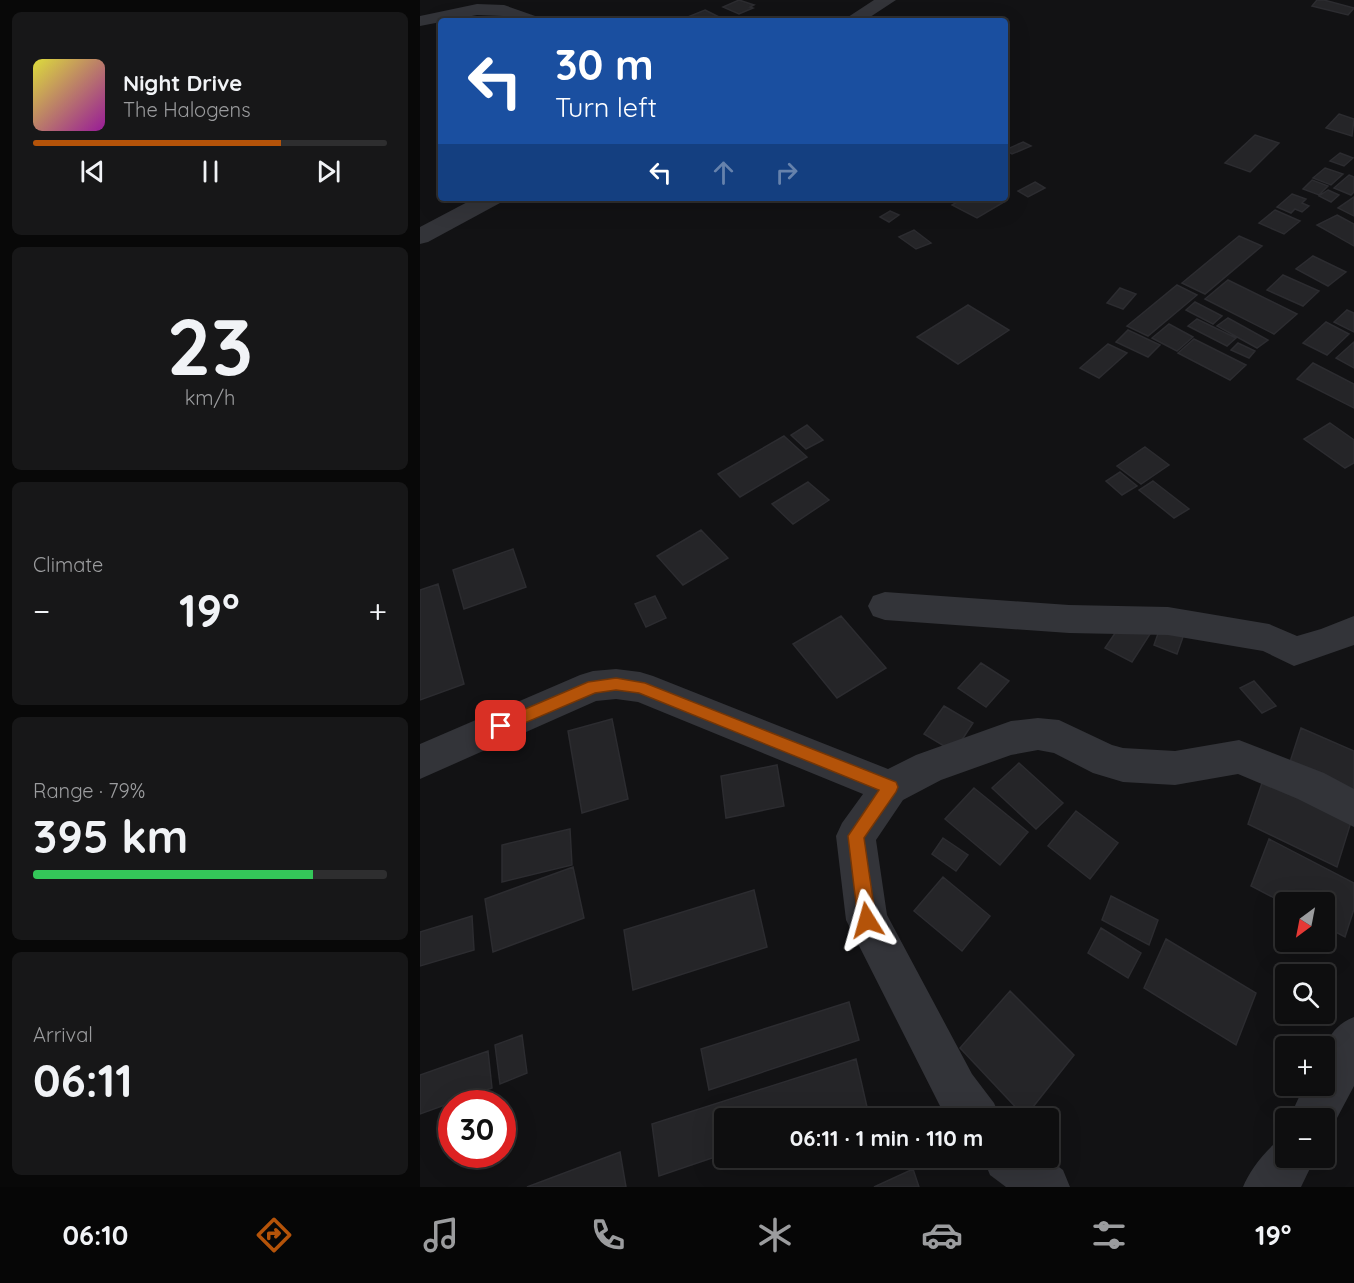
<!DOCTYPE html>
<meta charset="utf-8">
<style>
:root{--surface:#0e0e0f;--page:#171718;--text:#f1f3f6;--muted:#9b9c9e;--line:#2e2e2f;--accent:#b45309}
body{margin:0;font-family:Quicksand,sans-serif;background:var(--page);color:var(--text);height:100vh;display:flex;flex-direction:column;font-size:22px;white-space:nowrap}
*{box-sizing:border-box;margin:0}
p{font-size:20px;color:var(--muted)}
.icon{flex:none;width:33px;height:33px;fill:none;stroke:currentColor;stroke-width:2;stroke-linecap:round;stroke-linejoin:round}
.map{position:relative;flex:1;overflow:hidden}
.drawer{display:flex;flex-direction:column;gap:12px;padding:12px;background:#080808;width:420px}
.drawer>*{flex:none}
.top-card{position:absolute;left:18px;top:18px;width:570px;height:183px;border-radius:6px;box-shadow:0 6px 24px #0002,0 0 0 2px var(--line);background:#1a4fa0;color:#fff;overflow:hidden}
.needle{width:39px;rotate:212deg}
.fabs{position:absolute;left:855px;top:892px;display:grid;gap:12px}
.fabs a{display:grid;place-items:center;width:60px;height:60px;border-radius:6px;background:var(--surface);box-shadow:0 6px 24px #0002,0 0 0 2px var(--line);font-size:30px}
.speed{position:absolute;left:18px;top:1090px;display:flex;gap:12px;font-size:30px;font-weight:700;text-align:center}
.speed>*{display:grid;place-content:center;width:78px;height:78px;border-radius:50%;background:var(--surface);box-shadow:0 6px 24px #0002,0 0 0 2px var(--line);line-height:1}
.speed .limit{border:9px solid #d22;background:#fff;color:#111}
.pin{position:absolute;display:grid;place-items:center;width:51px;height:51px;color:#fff;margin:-26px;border-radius:12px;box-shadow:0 3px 9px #0006}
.me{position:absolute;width:66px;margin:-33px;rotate:352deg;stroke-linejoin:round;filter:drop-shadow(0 0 4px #0008)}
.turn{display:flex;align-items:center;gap:21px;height:126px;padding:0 18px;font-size:27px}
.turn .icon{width:78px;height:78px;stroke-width:2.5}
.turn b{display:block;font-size:42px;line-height:51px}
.lanes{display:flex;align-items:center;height:57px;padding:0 18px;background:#0003;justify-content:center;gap:30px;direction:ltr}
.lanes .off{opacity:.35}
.big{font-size:45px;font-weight:800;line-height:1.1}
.drawer .tile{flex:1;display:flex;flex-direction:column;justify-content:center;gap:9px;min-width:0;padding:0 21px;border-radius:9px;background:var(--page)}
.drawer .dial{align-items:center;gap:0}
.dial b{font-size:78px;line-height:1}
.song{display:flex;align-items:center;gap:18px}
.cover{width:72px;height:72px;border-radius:9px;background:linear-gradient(135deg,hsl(60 70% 55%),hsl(300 70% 35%))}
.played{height:6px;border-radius:3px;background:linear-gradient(90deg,var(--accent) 70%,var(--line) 70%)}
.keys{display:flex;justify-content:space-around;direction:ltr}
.heat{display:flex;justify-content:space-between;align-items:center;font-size:33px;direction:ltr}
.charge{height:9px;border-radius:4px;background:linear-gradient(90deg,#34c759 79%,var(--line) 0)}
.trip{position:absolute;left:294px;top:1108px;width:345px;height:60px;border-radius:6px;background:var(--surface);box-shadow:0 6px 24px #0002,0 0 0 2px var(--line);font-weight:800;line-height:60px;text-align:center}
.menu{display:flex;height:96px;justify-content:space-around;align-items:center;background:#060606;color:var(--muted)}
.menu .icon{width:42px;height:42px}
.menu .on{color:var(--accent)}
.menu b{font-size:27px;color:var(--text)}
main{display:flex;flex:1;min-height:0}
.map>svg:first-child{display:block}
.building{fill:#252528;stroke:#2c2c30;stroke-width:1.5}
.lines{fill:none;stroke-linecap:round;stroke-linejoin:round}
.minor{fill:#333439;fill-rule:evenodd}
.route{fill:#b45309;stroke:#753606;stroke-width:1.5}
</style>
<main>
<section class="drawer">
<div class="tile">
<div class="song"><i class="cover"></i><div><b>Night Drive</b><p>The Halogens</p></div></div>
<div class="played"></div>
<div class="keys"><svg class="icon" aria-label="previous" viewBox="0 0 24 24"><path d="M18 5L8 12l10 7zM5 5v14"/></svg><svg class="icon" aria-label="pause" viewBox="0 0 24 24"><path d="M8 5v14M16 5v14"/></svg><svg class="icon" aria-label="next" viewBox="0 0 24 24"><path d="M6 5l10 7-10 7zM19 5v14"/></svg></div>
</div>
<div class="tile dial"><b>23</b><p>km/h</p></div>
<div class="tile"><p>Climate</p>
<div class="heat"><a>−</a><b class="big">19°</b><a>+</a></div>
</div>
<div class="tile"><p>Range · 79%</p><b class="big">395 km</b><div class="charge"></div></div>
<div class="tile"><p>Arrival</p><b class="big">06:11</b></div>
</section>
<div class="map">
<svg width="934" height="1187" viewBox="0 0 934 1187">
<rect width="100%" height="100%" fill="#121214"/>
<path class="building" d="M 319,0 L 334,5 L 330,7 L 333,8 L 319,14 L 303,7 Z
M 897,0 L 904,0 L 934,8 L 928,15 L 892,6 Z
M 285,10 L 307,21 L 258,21 Z
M 919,114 L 934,119 L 932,136 L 906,128 Z
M 835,135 L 859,143 L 830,172 L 805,163 Z
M 603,142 L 611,146 L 592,154 L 585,150 Z
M 920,153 L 933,158 L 924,166 L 910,161 Z
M 905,168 L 923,174 L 911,185 L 893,178 Z
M 929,175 L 934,177 L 934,192 L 931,195 L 914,188 Z
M 892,180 L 908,186 L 899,195 L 883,189 Z
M 615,182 L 625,188 L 608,197 L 598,191 Z
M 908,190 L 919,195 L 911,202 L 899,196 Z
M 872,194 L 886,199 L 882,203 L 889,206 L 882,212 L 875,209 L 871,213 L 857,207 Z
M 934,197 L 934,216 L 918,208 Z
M 544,198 L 576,198 L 584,202 L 557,218 L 532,205 Z
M 855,210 L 880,221 L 864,234 L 839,223 Z
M 470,211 L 479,215 L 469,222 L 460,217 Z
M 917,215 L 934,224 L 934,246 L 897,225 Z
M 494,230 L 511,243 L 496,249 L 479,237 Z
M 819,236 L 842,246 L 785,294 L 762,283 Z
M 893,256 L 926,272 L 908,286 L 876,269 Z
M 863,275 L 899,291 L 883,306 L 847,290 Z
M 808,280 L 877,314 L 854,334 L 785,299 Z
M 757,285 L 777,295 L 728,336 L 707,326 Z
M 700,288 L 716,294 L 703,309 L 687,303 Z
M 775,302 L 802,316 L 793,324 L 766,310 Z
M 548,305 L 589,330 L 538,364 L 497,337 Z
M 927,310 L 934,313 L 934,332 L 914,322 Z
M 808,318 L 848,340 L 837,348 L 797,326 Z
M 777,319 L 816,338 L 807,346 L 768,326 Z
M 906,322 L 929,334 L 907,355 L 883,343 Z
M 749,324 L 773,337 L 757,351 L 732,338 Z
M 708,330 L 740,345 L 728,357 L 696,342 Z
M 774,339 L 826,365 L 810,380 L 758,353 Z
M 934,342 L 934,368 L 916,358 Z
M 818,343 L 835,351 L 829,358 L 811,350 Z
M 688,344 L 707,353 L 679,378 L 660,368 Z
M 893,363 L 934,384 L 934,408 L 877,379 Z
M 910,423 L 934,440 L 934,463 L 925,468 L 884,439 Z
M 387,425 L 403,440 L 386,449 L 371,435 Z
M 364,436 L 387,457 L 320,497 L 298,474 Z
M 725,447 L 749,465 L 721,484 L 697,466 Z
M 700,472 L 717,486 L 702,495 L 686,481 Z
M 733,481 L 769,509 L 754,518 L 719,490 Z
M 388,482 L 409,500 L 373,524 L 352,504 Z
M 281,530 L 308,558 L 263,585 L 237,556 Z
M 93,549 L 106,587 L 44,609 L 33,570 Z
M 18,584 L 44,684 L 0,700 L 0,590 Z
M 235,596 L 246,618 L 226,627 L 215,604 Z
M 421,616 L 466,668 L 417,698 L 373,644 Z
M 704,620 L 730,634 L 712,662 L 685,648 Z
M 741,625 L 764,634 L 757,654 L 734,645 Z
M 561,663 L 589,681 L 566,707 L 538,688 Z
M 834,681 L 856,706 L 842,713 L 820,688 Z
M 524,706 L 553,723 L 534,752 L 504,734 Z
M 192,719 L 208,799 L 162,813 L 148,731 Z
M 881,728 L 934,751 L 934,794 L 869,765 Z
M 599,763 L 643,803 L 616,829 L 572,788 Z
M 357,765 L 364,806 L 306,818 L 301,776 Z
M 843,780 L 931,822 L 917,867 L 828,824 Z
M 554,788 L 608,832 L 580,865 L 525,819 Z
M 656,811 L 698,843 L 670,879 L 628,846 Z
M 150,829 L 152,865 L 82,882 L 82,845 Z
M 523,838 L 548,855 L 536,871 L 512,854 Z
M 849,839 L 934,883 L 934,909 L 925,937 L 904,926 L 904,903 L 866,904 L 831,886 Z
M 153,867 L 164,918 L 73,952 L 65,899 Z
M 523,877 L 570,916 L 542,951 L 494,911 Z
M 334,890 L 347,947 L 213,990 L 204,930 Z
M 691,896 L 738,920 L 729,945 L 682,920 Z
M 52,916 L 54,950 L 0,966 L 0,932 Z
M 681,928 L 721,953 L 708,978 L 668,953 Z
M 746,939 L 836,993 L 816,1045 L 724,988 Z
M 590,991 L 654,1055 L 605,1117 L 540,1048 Z
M 429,1002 L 439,1040 L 289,1090 L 281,1049 Z
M 102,1035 L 107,1073 L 80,1084 L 75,1045 Z
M 68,1051 L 72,1088 L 0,1114 L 0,1075 Z
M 436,1059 L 447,1107 L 411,1119 L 304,1119 L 304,1154 L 239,1176 L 232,1124 Z
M 200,1152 L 206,1187 L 107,1187 Z
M 493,1169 L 499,1187 L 454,1187 Z"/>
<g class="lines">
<path class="minor" d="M 454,0 L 476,0 L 444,21 L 422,21 Z
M 57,4 L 84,5 L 118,17 L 121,21 L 97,21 L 83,16 L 57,15 L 0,26 L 0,16 Z
M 55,198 L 83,198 L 80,203 L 8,242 L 0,244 L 0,227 Z
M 465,592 L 649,605 L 748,607 L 849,624 L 877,636 L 901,629 L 934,616 L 934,645 L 874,666 L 843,651 L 748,635 L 649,633 L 465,620 L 453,616 L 448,606 L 453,596 Z
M 196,669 L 220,672 L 233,676 L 468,769 L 496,755 L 591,721 L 618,718 L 639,720 L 692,745 L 703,748 L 755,751 L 819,740 L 904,773 L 934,789 L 934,827 L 878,799 L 818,774 L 755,785 L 703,782 L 673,773 L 634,753 L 618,750 L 591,755 L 521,780 L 483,800 L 456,840 L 467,915 L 552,1074 L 574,1103 L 581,1119 L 529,1119 L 520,1106 L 426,920 L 416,836 L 422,823 L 443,794 L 218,702 L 196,699 L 176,701 L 0,779 L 0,744 L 160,675 L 173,671 Z
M 934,1017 L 934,1086 L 908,1135 L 904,1137 L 904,1119 L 869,1119 L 884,1086 L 904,1086 C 904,1055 902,1030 934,1017 Z
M 866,1136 L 866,1158 L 895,1158 L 881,1187 L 823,1187 C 829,1171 850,1143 866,1136 Z
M 563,1158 L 627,1158 L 643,1170 L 650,1187 L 586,1187 L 570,1175 Z"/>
</g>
<path class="route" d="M 196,678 L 225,683 L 476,782 L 478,787 L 476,792 L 444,838 L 456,920 L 453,926 L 447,929 L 441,926 L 438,920 L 428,836 L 459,790 L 219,693 L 196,690 L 175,693 L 81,733 L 75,731 L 73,726 L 75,722 L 168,682 Z"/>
</svg>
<div class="fabs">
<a><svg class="needle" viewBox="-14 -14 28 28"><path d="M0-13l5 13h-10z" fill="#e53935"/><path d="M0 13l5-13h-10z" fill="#9b9c9e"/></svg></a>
<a><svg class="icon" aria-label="search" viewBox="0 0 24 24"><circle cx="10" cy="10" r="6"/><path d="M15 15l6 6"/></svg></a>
<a>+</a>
<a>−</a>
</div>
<div class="speed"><div class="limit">30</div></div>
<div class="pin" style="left:81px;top:726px;background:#d93025"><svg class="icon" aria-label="arrive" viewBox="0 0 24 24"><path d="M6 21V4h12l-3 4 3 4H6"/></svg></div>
<svg class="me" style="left:447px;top:920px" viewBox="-20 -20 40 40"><path d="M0-17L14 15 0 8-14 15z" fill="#b45309" stroke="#fff" stroke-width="4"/></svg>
<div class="trip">06:11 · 1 min · 110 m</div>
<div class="top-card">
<div class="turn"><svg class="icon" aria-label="left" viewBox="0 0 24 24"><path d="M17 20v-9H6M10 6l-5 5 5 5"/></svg><div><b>30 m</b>Turn left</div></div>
<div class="lanes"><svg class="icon" aria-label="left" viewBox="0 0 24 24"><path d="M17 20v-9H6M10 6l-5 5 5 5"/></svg><svg class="icon off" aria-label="ahead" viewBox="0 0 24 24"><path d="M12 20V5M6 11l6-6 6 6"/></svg><svg class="icon off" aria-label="right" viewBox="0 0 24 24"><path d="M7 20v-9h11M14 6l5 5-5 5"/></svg></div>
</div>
</div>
</main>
<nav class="menu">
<b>06:10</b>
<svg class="icon on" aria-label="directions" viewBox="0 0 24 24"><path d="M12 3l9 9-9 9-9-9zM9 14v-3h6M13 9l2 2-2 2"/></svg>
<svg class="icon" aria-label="music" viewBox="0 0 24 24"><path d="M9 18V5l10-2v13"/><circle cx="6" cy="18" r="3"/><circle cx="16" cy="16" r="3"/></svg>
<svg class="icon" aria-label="phone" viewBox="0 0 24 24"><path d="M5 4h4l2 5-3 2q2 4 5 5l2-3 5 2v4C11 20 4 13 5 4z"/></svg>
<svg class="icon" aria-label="climate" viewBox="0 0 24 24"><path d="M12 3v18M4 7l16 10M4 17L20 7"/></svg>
<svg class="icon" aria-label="car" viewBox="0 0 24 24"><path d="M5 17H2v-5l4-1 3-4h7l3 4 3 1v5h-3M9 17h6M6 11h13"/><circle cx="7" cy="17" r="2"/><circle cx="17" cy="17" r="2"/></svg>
<svg class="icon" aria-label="filters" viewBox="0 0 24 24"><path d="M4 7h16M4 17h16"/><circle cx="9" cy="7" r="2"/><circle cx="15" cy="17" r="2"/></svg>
<b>19°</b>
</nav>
